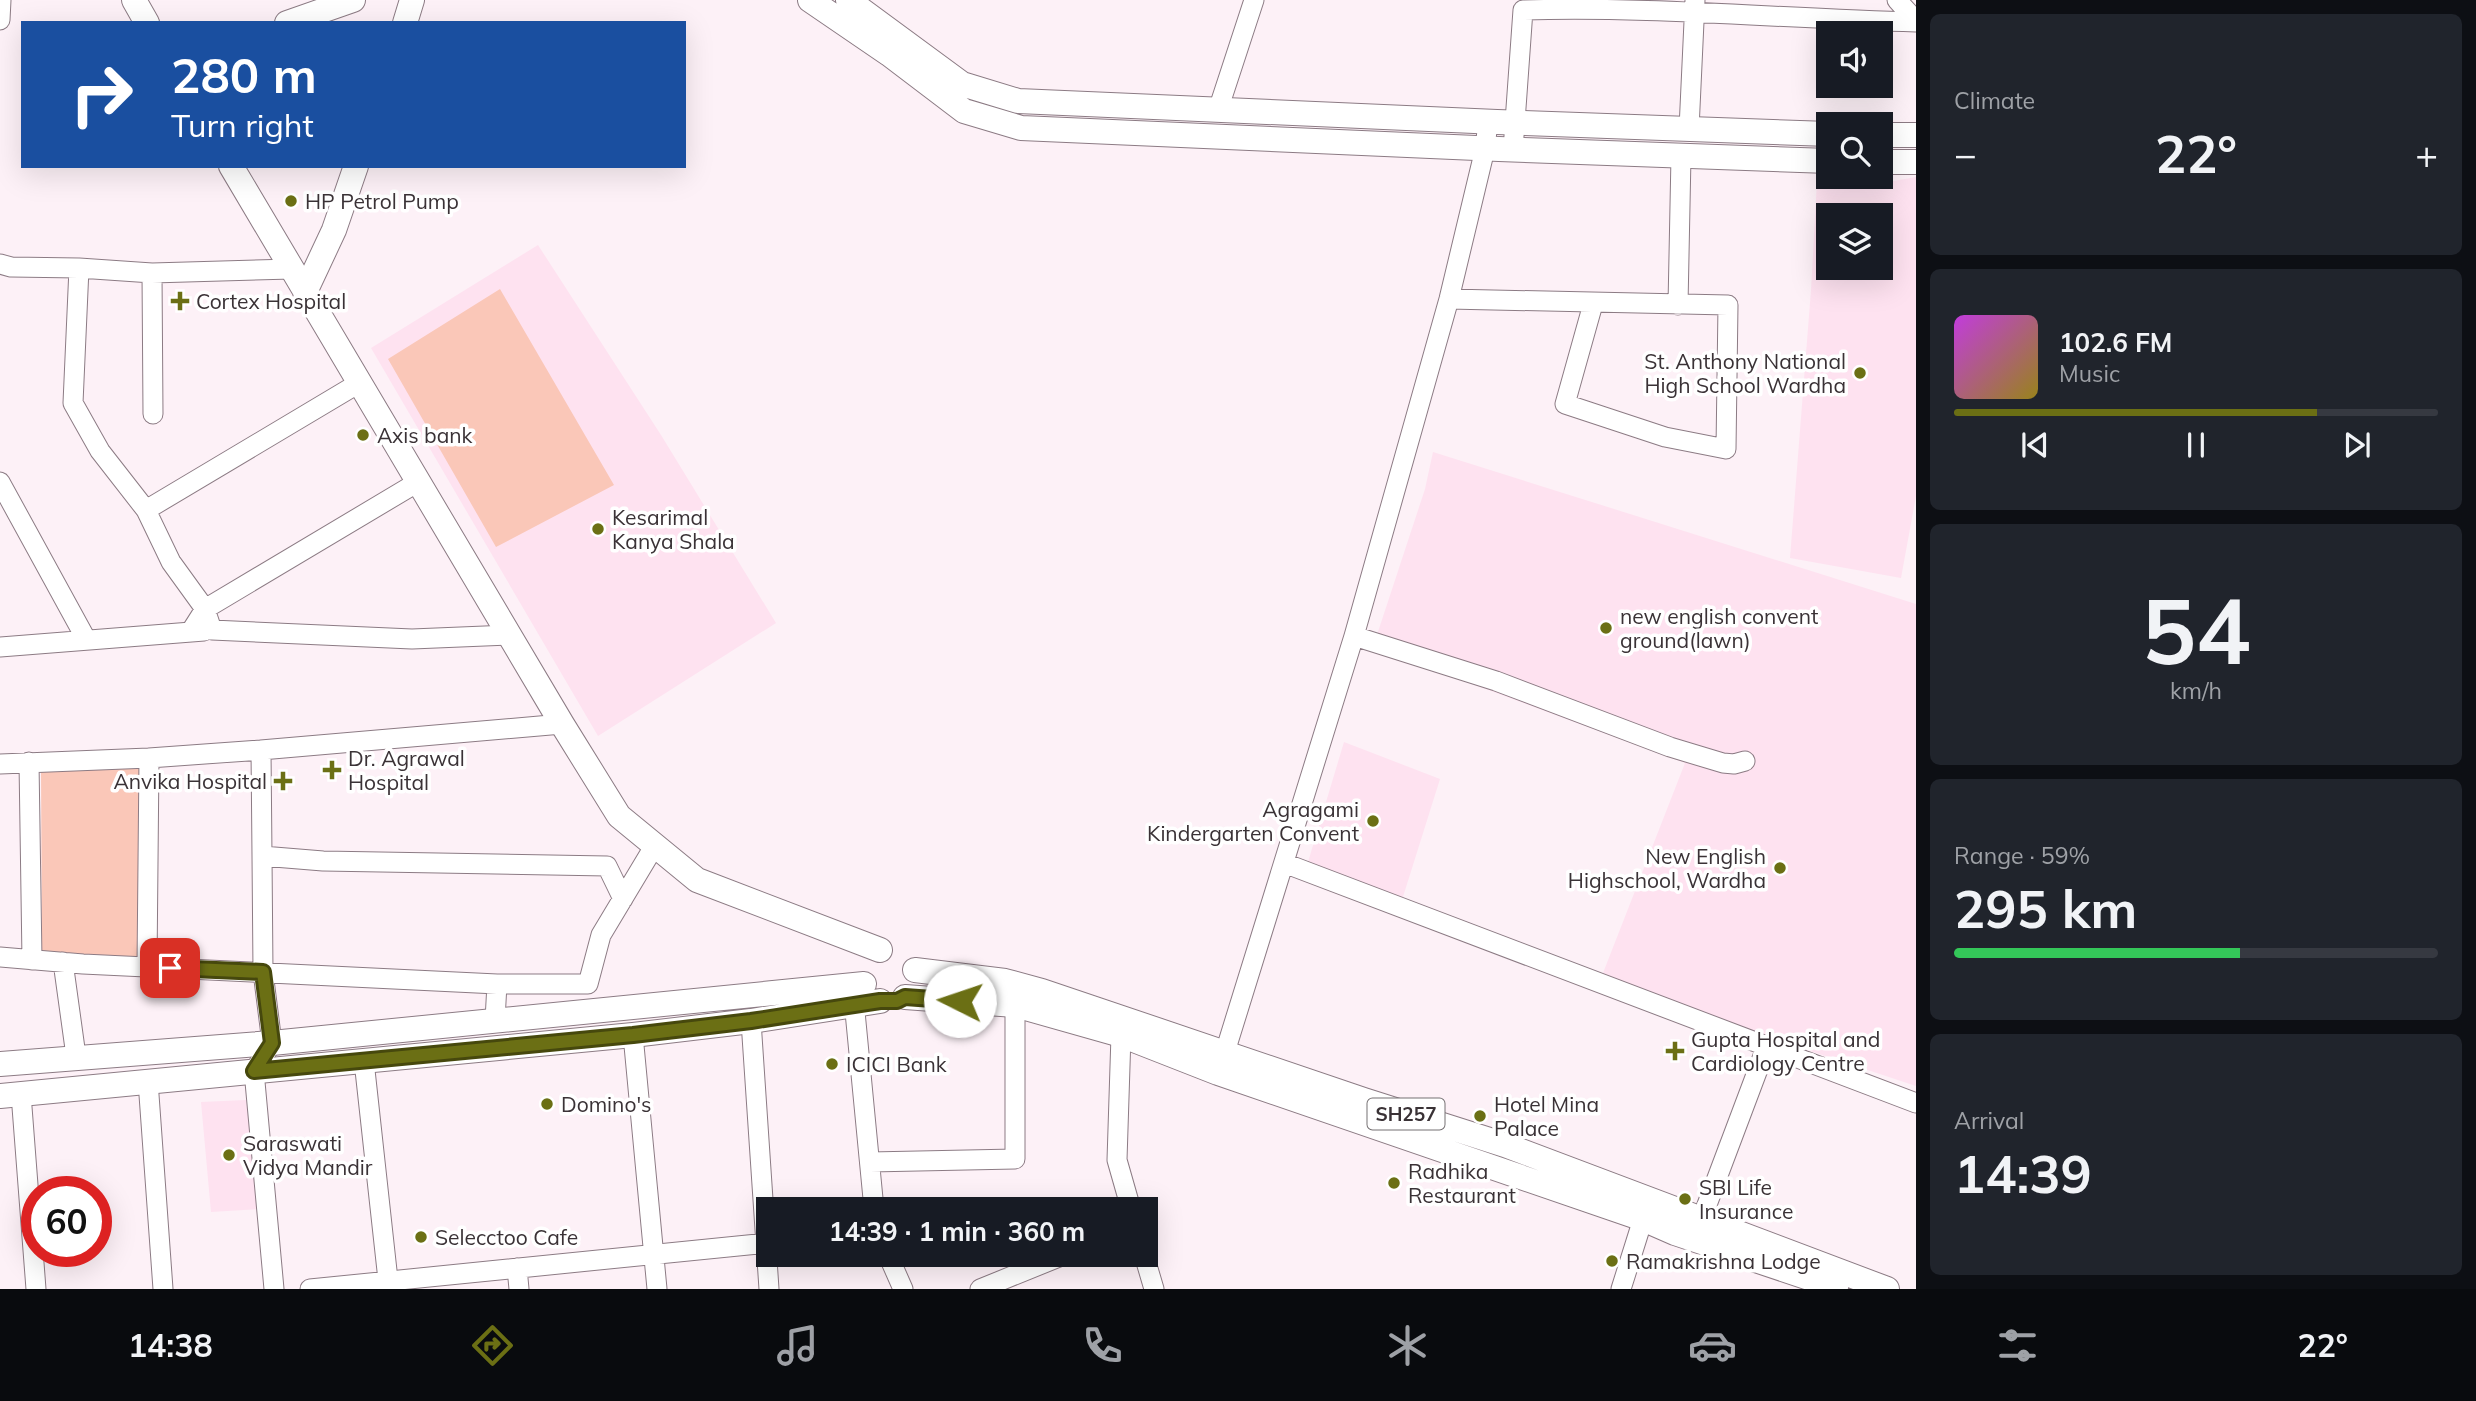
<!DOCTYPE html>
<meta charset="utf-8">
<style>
:root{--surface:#171b24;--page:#20242c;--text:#f1f3f6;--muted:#9ea1a6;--line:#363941;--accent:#6b6f14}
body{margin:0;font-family:Mulish,sans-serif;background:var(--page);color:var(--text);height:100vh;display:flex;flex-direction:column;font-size:26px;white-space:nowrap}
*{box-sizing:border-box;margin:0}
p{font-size:23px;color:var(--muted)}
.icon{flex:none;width:38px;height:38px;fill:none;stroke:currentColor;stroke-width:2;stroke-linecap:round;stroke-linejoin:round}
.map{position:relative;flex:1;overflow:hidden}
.side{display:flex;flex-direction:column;gap:14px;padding:14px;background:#0d0f14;width:560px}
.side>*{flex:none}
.top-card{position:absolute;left:21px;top:21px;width:665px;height:147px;border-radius:0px;box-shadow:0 7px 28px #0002;background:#1a4fa0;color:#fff;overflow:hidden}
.tools{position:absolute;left:1816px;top:21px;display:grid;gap:14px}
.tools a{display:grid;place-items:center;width:77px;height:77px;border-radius:0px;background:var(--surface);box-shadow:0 7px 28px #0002;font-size:35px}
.speed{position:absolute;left:21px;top:1176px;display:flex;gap:14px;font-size:35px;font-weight:700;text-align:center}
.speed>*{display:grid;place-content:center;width:91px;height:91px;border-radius:50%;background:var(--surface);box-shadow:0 7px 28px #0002;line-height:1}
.speed .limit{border:10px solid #d22;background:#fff;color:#111}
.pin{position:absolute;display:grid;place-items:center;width:60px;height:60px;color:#fff;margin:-30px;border-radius:14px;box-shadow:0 4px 10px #0006}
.me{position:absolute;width:77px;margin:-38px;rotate:274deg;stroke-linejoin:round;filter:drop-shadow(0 0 5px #0008)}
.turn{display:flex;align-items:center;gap:24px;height:147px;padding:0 35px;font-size:32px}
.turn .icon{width:91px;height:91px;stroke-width:2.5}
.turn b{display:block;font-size:49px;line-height:60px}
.big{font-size:52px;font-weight:700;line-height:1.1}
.side .card{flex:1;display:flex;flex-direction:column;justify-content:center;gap:10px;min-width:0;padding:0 24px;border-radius:10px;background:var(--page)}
.side .dial{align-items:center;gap:0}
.dial b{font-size:91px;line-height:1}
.song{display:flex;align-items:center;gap:21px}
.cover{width:84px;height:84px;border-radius:10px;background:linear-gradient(135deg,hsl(290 70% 55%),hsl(50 70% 35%))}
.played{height:7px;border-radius:4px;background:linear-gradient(90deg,var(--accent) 75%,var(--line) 75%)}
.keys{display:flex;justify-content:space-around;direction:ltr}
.heat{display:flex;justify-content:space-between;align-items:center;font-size:38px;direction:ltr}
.charge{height:10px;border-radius:5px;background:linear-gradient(90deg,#34c759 59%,var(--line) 0)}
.trip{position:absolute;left:756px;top:1197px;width:402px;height:70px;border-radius:0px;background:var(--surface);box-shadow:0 7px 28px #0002;font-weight:700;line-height:70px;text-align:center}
.tab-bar{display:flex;height:112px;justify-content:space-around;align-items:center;background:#090b0e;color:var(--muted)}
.tab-bar .icon{width:49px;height:49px}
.tab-bar .selected{color:var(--accent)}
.tab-bar b{font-size:32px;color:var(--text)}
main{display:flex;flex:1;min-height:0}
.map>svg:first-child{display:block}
.built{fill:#fee2f0;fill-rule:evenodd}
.green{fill:#fac7b8}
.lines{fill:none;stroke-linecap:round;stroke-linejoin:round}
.minor-casing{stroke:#8c7b84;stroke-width:21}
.major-casing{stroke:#8c7b84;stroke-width:26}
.minor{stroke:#fff;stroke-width:19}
.major{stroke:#fff;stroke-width:24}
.route-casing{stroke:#46480d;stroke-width:18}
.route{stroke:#6b6f14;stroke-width:12}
.poi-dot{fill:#6b6f14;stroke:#fff;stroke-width:2.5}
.labels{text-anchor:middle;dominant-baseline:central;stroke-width:7;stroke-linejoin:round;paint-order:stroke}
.shield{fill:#fff;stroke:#757072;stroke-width:2}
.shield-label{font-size:19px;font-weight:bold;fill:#3a3236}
.poi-label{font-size:21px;fill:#3a3236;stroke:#fff;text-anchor:start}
</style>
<main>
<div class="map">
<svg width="1916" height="1289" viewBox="0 0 1916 1289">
<rect width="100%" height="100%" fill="#fdf1f7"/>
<path class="built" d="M 1916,177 L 1916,496 L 1901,578 L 1790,558 L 1811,290 L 1817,181 L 1882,183 ZM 1829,215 L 1881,215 L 1881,268 L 1829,268 Z
M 538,245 L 661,435 L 776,623 L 598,736 L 371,348 Z
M 1433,452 L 1916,604 L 1916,1086 L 1714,1019 L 1603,973 L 1685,763 L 1373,647 L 1425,489 Z
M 1344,742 L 1440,779 L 1402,900 L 1308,862 Z
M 246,1100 L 260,1209 L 211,1212 L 201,1102 Z"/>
<path class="green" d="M 500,289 L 614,485 L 496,547 L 388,359 Z
M 139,768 L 139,966 L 42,953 L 41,772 Z"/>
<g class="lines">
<defs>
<path id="minor" d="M 1897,0 L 1916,21
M 0,20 L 1,0
M 1218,110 L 1254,0
M 1689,129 L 1695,0
M 1513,150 L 1523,10 C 1654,6 1785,19 1916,22
M 0,264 L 11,267 L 79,268 L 73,403 L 100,451 L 146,510
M 79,268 L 152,273 L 292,269
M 152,273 L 153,414
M 1449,299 L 1728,305 L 1726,449 L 1665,437 L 1565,404 L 1593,304
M 1678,305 L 1681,156
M 0,482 L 86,639
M 418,482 L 205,609 L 212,630 L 412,639 L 509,635
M 191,631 L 205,609 L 171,562 L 146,510 L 359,383
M 1354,636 L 1496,681 L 1670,747 L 1723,763 L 1734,764 L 1745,761
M 0,647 L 204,631
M 261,750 L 562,724
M 29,762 L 32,960
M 0,764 L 149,758
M 1284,863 L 1916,1103
M 0,957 L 83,964 L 497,984 L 588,984 L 601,935 L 655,845
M 63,962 L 76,1056
M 147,967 L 149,758 L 261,750 L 262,856
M 853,991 L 874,1209
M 495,1020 L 497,984
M 751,1021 L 769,1289
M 633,1035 L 657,1289
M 1121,1035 L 1117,1160 L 1131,1209
M 364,1061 L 389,1289
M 1221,1065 L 1354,636 L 1449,299 L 1485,149 L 1488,121
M 148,1081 L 163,1289
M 21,1094 L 36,1289
M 870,1162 L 1015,1159 L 1015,1005
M 1702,1218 L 1766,1048
M 888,1255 L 903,1289
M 1144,1255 L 1154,1289
M 517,1268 L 519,1289
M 274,1289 L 254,1071 L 272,1043 L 263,972 L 262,856 L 323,861 L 607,866 L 623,899
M 310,1289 L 768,1243
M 980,1289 L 1064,1255
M 1621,1289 L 1643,1219"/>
<path id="major" d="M 134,0 L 147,23
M 810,0 L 889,54 L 964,111 L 1021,128 L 1499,149 L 1829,161
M 848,0 L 962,84 L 1018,101 L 1497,122 L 1829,134
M 287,23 L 353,0
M 405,23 L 412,0
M 1881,135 L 1916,135
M 1881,162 L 1916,162
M 231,166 L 562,724 L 619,816 L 697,880 L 880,950
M 305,292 L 334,230 L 356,166
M 915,970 L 1005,981 L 1042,991 L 1364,1100 L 1505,1145 L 1887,1289
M 905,997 L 1015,1005 L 1121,1035 L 1218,1073 L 1643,1219 L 1675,1233 L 1836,1287
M 0,1064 L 272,1043 L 864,984
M 0,1096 L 633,1035 L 751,1021 L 880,1001"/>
</defs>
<use href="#minor" class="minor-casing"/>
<use href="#major" class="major-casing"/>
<use href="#minor" class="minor"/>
<use href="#major" class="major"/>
</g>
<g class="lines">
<defs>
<path id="route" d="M 170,968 L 263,972 L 272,1043 L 254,1071 L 633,1035 L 751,1021 L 880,1001 L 897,1001 L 905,997 L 960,1001"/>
</defs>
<use href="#route" class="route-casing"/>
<use href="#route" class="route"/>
</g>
<g class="poi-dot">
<circle cx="291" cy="201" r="7"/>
<path d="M176.5 290.5h7v7h7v7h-7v7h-7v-7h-7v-7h7z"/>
<circle cx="1860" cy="373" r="7"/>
<circle cx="363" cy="435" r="7"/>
<circle cx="598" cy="529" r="7"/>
<circle cx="1606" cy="628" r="7"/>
<path d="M328.5 759.5h7v7h7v7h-7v7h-7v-7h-7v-7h7z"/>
<path d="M279.5 770.5h7v7h7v7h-7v7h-7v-7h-7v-7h7z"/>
<circle cx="1373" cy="821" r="7"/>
<circle cx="1780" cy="868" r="7"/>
<path d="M1671.5 1040.5h7v7h7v7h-7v7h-7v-7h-7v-7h7z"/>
<circle cx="832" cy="1064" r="7"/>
<circle cx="547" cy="1104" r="7"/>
<circle cx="1480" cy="1116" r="7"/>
<circle cx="229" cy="1155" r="7"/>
<circle cx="1394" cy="1183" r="7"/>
<circle cx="1685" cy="1199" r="7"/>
<circle cx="421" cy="1237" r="7"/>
<circle cx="1612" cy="1261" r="7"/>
</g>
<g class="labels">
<rect class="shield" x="1367.5" y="1098.5" width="77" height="31" rx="5"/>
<g class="shield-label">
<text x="1406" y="1114">SH257</text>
</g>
<g class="poi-label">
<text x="305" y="201">HP Petrol Pump</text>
<text x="196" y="301">Cortex Hospital</text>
<text x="1846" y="361" text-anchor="end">St. Anthony National<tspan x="1846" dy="24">High School Wardha</tspan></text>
<text x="377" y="435">Axis bank</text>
<text x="612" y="517">Kesarimal<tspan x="612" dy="24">Kanya Shala</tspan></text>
<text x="1620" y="616">new english convent<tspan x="1620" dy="24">ground(lawn)</tspan></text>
<text x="348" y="758">Dr. Agrawal<tspan x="348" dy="24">Hospital</tspan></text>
<text x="267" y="781" text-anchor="end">Anvika Hospital</text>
<text x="1359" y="809" text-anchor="end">Agragami<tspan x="1359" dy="24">Kindergarten Convent</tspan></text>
<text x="1766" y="856" text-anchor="end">New English<tspan x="1766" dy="24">Highschool, Wardha</tspan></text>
<text x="1691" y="1039">Gupta Hospital and<tspan x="1691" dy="24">Cardiology Centre</tspan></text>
<text x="846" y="1064">ICICI Bank</text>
<text x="561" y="1104">Domino's</text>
<text x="1494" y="1104">Hotel Mina<tspan x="1494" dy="24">Palace</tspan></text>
<text x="243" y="1143">Saraswati<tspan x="243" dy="24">Vidya Mandir</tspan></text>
<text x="1408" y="1171">Radhika<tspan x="1408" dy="24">Restaurant</tspan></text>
<text x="1699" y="1187">SBI Life<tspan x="1699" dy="24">Insurance</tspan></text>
<text x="435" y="1237">Selecctoo Cafe</text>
<text x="1626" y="1261">Ramakrishna Lodge</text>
</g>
</g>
</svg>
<div class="tools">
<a><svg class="icon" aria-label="sound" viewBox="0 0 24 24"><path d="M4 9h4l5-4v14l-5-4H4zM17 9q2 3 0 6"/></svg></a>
<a><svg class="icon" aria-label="search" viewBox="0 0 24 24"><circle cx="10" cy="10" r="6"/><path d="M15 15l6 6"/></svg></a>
<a><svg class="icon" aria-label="layers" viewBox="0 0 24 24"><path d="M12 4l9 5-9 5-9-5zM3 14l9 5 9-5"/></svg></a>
</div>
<div class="speed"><div class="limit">60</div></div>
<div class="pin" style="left:170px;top:968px;background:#d93025"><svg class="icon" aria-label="arrive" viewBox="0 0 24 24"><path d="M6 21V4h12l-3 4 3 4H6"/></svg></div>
<svg class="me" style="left:960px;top:1001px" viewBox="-20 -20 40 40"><circle r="19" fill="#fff"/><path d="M0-13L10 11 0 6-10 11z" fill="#6b6f14"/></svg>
<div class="trip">14:39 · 1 min · 360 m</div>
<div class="top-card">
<div class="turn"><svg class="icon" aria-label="right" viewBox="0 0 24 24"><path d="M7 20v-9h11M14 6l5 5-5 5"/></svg><div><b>280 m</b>Turn right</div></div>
</div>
</div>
<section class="side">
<div class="card"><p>Climate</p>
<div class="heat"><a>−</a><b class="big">22°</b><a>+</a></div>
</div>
<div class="card">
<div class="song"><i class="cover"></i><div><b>102.6 FM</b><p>Music</p></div></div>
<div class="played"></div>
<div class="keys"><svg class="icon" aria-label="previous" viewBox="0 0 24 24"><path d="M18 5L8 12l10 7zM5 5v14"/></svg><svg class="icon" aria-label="pause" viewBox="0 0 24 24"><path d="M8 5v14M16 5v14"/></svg><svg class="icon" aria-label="next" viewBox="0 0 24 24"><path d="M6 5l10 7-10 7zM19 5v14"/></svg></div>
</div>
<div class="card dial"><b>54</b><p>km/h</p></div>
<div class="card"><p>Range · 59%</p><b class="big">295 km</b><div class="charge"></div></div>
<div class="card"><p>Arrival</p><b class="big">14:39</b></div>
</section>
</main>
<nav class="tab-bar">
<b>14:38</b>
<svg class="icon selected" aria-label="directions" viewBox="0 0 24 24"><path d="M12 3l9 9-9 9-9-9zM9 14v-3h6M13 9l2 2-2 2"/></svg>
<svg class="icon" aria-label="music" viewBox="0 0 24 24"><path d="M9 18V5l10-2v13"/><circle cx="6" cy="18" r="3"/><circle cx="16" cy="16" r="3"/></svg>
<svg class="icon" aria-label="phone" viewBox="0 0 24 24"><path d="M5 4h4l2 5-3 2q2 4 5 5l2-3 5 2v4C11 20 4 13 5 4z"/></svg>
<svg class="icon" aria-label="climate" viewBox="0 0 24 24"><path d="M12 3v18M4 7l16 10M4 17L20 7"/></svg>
<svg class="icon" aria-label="car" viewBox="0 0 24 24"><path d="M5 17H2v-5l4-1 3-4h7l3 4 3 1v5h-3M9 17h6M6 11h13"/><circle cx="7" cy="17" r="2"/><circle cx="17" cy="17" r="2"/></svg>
<svg class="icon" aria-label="filters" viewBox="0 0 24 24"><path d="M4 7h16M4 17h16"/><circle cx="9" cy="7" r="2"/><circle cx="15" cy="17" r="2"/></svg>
<b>22°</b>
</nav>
